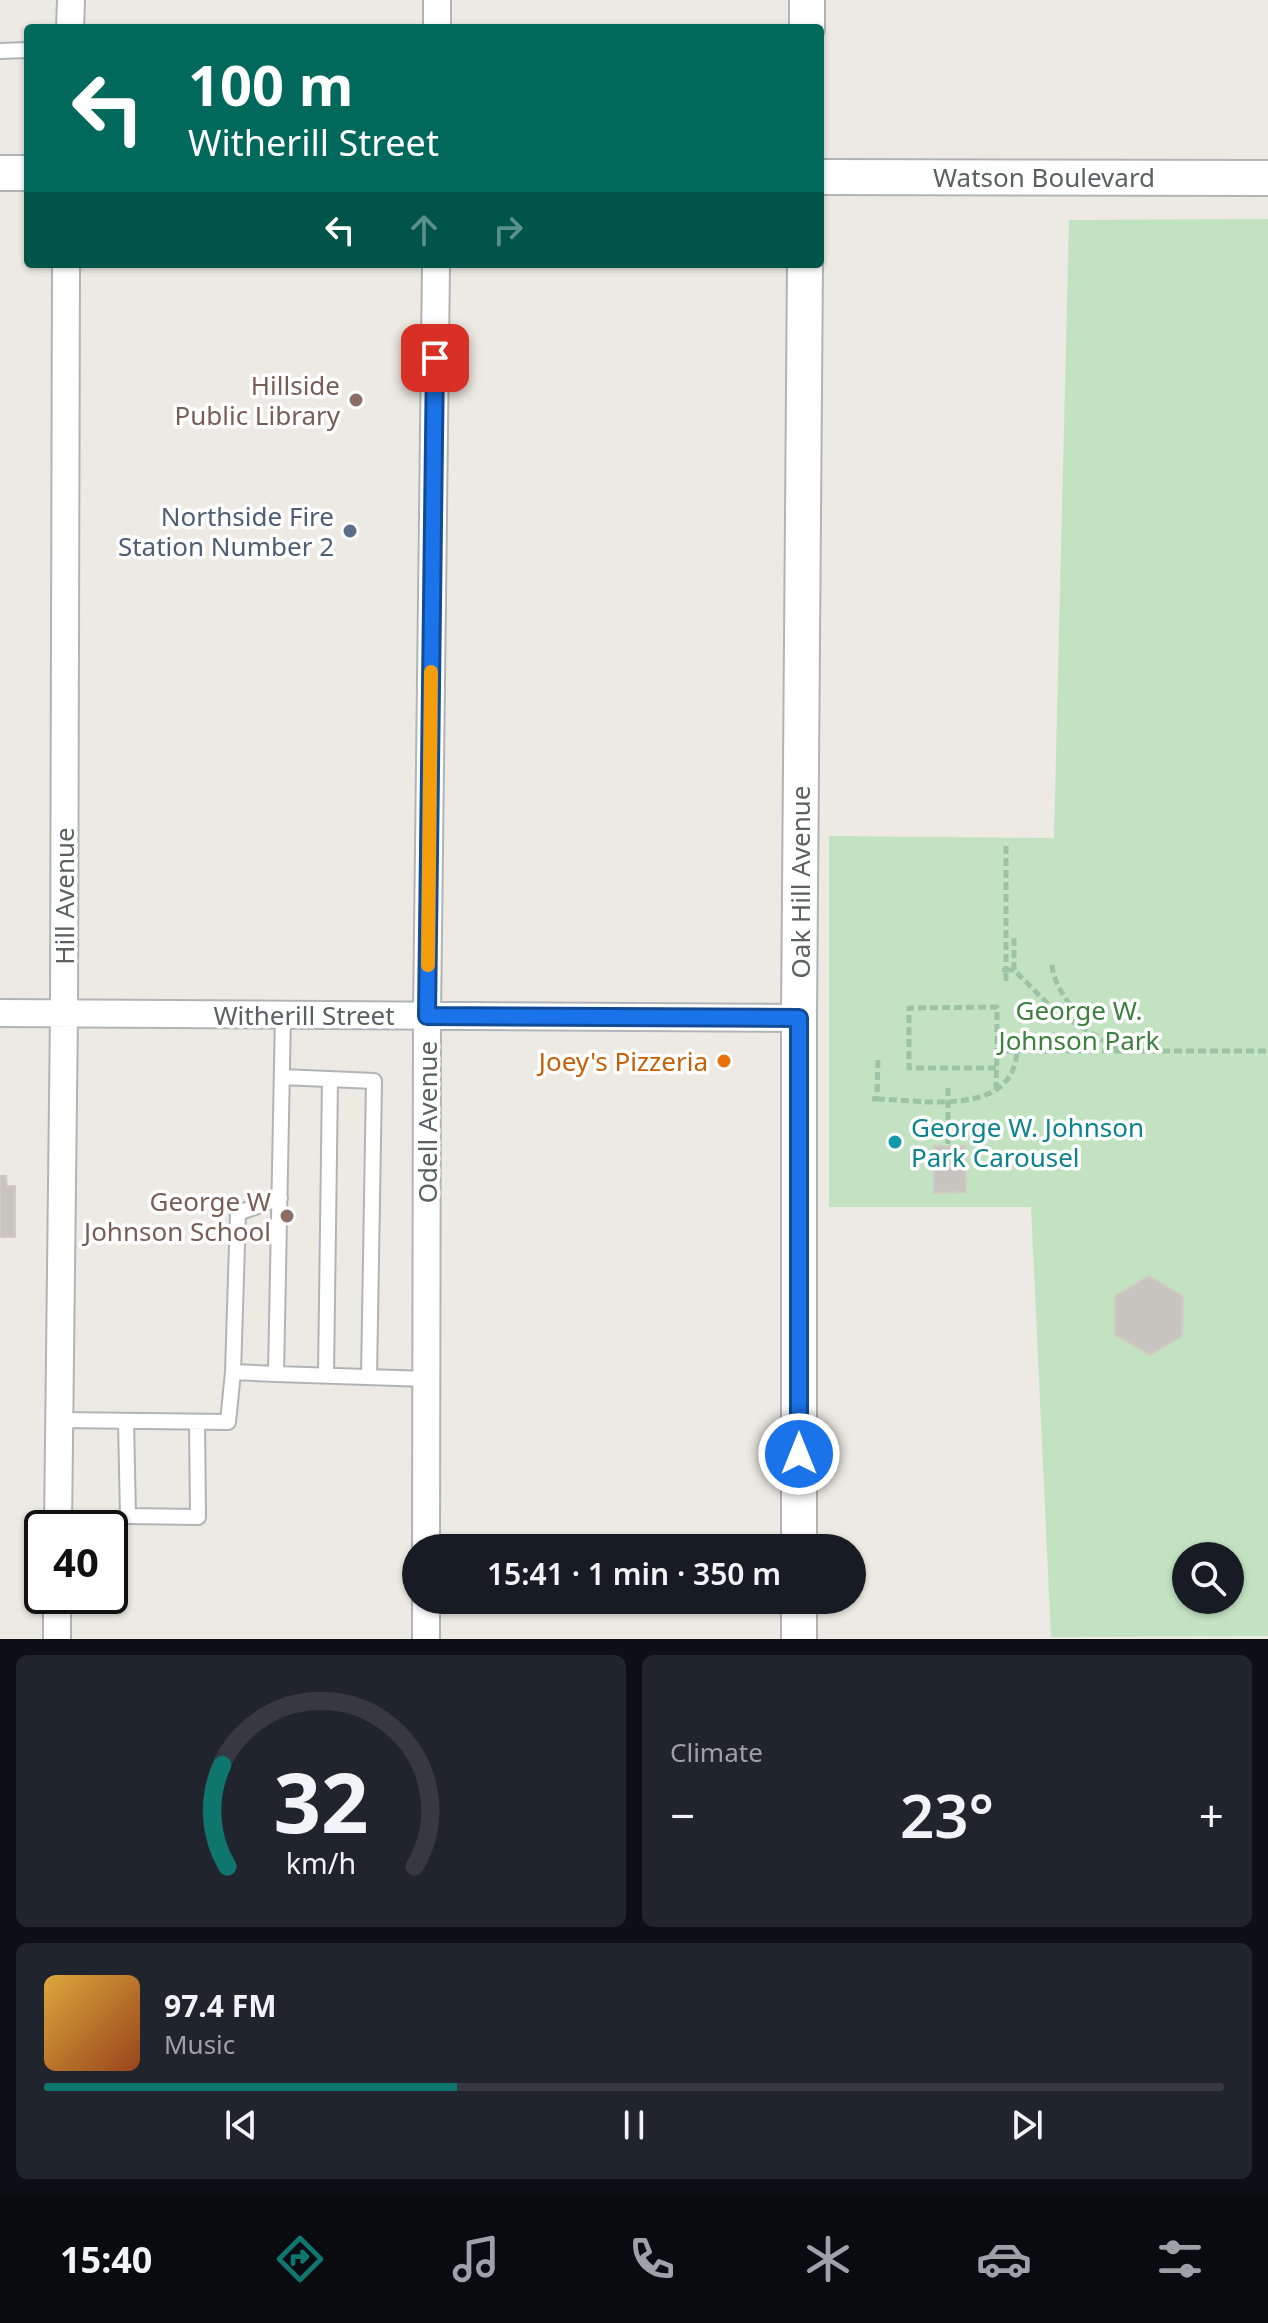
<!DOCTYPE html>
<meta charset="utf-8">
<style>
:root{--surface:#171b24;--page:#20242c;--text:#f1f3f6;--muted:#9ea1a6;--line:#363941;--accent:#0f766e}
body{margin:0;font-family:"Noto Sans",sans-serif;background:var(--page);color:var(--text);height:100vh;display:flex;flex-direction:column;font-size:30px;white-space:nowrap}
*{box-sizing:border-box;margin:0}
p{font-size:26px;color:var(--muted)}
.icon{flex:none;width:44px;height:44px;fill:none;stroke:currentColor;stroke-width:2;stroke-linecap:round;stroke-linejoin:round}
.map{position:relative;height:1639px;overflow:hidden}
.details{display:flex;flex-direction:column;gap:16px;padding:16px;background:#0d0f14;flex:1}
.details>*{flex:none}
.banner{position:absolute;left:24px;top:24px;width:800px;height:244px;border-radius:8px;box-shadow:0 2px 6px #0004;background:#00695c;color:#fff;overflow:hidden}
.fabs{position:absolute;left:1172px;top:1542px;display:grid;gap:16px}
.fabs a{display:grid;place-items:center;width:72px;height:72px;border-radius:50%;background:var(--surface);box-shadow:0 2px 6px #0004;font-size:40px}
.speed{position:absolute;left:24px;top:1510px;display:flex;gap:16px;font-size:40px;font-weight:700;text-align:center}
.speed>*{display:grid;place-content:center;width:104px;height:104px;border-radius:50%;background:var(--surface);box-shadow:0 2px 6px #0004;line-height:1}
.speed .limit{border:4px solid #111;border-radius:12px;background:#fff;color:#111}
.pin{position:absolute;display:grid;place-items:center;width:68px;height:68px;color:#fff;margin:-34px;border-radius:16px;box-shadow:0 4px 12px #0006}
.me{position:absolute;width:88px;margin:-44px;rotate:0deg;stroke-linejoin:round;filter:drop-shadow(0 0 6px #0008)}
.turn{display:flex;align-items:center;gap:28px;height:168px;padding:0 32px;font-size:36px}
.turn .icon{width:104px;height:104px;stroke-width:2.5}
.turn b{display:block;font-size:56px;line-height:68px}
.lanes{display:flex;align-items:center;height:76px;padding:0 32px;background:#0003;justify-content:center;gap:40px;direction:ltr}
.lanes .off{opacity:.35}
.big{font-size:60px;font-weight:600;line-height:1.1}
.details .card{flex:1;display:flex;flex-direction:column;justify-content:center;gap:12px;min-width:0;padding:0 28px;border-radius:12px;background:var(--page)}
.details .dial{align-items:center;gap:0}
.dial svg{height:208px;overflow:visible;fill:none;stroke:var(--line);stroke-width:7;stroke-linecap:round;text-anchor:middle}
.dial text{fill:var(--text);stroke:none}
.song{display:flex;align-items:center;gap:24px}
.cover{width:96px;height:96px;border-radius:12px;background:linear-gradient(135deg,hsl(40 70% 55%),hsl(20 70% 35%))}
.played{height:8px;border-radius:4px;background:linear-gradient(90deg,var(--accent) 35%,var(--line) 35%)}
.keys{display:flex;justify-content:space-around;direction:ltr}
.heat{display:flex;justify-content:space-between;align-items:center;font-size:44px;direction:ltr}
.details .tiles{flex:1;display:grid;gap:16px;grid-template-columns:1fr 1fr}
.card:last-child{grid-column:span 2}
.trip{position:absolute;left:402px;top:1534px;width:464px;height:80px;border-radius:40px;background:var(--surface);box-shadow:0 2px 6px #0004;font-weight:600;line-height:80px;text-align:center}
.tab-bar{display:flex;height:128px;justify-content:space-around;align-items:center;background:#090b0e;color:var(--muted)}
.tab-bar .icon{width:56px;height:56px}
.tab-bar .on{color:var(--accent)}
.tab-bar b{font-size:36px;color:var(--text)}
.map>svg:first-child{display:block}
.green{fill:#c3e2c2;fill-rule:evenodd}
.building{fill:#c8c5c0;stroke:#d1ccc2;stroke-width:2}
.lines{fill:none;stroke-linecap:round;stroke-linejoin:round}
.service-casing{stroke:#b1b4b7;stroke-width:18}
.minor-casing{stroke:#b1b4b7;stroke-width:30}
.tertiary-casing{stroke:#b1b4b7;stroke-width:38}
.path{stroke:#9cc3a6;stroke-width:5;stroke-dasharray:8 4;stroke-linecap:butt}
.service{stroke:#fff;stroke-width:14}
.minor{stroke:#fff;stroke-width:26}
.tertiary{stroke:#fff;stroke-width:34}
.route-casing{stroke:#114b97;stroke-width:20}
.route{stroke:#1a73e8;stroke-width:14}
.slow{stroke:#f59e0b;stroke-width:14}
.education-dot{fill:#8d6e63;stroke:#fff;stroke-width:3}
.service-dot{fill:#5c6f8a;stroke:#fff;stroke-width:3}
.food-dot{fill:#e8710a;stroke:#fff;stroke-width:3}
.culture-dot{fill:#0f9aa8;stroke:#fff;stroke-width:3}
.labels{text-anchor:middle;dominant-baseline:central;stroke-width:7;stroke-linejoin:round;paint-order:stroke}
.street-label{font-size:26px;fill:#5c5f63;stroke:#fff}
.education-label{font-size:26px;fill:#785e54;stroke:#fff;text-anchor:end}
.service-label{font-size:26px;fill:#4e5e75;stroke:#fff;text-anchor:end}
.park-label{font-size:26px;fill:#3d813e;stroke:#fff}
.food-label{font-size:26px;fill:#c56008;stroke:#fff;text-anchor:end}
.culture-label{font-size:26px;fill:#0d838f;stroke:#fff;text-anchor:start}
</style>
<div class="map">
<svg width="1268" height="1639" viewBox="0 0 1268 1639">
<rect width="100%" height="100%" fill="#edeae3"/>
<path class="green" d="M 1268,219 L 1268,1636 L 1051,1637 L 1031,1207 L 829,1207 L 829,836 L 1054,838 L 1069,220 ZM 1186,1556 L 1230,1556 L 1230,1600 L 1186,1600 Z"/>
<path class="building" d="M 934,1146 L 966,1146 L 966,1192 L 934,1193 Z
M 0,1176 L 6,1176 L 7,1186 L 15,1186 L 15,1237 L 0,1237 Z
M 1149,1276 L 1183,1296 L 1182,1336 L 1150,1355 L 1115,1335 L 1115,1296 Z"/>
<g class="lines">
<defs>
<path id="service" d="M 0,51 L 28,50
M 283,1015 L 276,1374 L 427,1379
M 282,1077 L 374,1081 L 369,1377
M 233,1372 L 276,1374
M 326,1375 L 330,1079
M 59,1420 L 228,1422 L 233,1372 L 238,1213 L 280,1198
M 126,1421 L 128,1516 L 198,1517 L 197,1422"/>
<path id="minor" d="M 70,28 L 71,0
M 437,28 L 437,0
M 0,1013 L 799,1018
M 58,1528 L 64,1013 L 66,264
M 426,1548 L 427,1016 L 436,264
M 57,1639 L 57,1596
M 426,1639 L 426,1600"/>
<path id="tertiary" d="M 807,28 L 807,0
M 0,173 L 28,173
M 820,177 L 1268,178
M 799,1548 L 799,1018 L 805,264
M 799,1639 L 799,1600"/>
</defs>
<use href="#service" class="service-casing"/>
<use href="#minor" class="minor-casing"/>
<use href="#tertiary" class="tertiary-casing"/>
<path class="path" d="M 1014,938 L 1014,970 L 1055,1011 L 1121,1051
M 1052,965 C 1055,990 1073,1008 1088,1028
M 1002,970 L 1006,970 L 1006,845
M 1006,981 L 1006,970 L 1014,970
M 996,1068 L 909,1068 L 909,1008 L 997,1007 L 997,1051
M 948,1088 L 948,1146
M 996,1090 L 997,1051 L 1268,1051
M 872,1099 L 877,1099 L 878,1057
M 877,1099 C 923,1100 1013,1118 1017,1051"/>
<use href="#service" class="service"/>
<use href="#minor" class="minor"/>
<use href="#tertiary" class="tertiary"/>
</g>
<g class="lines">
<defs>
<path id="route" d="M 435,358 L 427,1016 L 799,1018 L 799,1454"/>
</defs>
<use href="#route" class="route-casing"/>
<use href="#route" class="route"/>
<path class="slow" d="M 428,965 L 431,672"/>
</g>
<g class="education-dot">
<circle cx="356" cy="400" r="8"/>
<circle cx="287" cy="1216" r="8"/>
</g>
<circle class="service-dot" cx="350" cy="531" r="8"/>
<circle class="food-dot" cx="724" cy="1061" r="8"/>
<circle class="culture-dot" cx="895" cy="1142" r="8"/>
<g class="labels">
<g class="street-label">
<text x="1044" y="177">Watson Boulevard</text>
<text transform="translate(800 882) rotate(-90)">Oak Hill Avenue</text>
<text transform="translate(64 896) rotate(-90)">Hill Avenue</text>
<text x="304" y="1015">Witherill Street</text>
<text transform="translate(427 1122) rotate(-90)">Odell Avenue</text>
</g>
<g class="education-label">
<text x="340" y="385">Hillside<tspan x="340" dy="30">Public Library</tspan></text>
<text x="271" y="1201">George W<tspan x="271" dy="30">Johnson School</tspan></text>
</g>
<g class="service-label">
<text x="334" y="516">Northside Fire<tspan x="334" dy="30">Station Number 2</tspan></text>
</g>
<g class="park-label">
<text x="1079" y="1010">George W.<tspan x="1079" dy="30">Johnson Park</tspan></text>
</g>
<g class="food-label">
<text x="708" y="1061">Joey's Pizzeria</text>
</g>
<g class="culture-label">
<text x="911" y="1127">George W. Johnson<tspan x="911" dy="30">Park Carousel</tspan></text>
</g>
</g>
</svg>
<div class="fabs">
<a><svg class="icon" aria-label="search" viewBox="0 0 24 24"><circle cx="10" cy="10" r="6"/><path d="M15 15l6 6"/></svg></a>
</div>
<div class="speed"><div class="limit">40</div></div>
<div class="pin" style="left:435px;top:358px;background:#d93025"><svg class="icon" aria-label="arrive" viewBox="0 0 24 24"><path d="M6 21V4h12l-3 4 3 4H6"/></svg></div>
<svg class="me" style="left:799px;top:1454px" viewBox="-20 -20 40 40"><circle r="17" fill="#1a73e8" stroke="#fff" stroke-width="3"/><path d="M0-11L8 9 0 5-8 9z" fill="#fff"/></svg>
<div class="trip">15:41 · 1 min · 350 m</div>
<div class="banner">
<div class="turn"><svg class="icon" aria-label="left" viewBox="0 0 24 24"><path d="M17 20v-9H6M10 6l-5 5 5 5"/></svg><div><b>100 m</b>Witherill Street</div></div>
<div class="lanes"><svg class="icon" aria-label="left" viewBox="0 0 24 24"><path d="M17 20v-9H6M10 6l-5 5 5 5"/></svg><svg class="icon off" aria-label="ahead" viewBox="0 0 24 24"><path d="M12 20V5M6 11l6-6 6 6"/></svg><svg class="icon off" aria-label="right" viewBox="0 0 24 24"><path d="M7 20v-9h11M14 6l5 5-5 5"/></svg></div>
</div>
</div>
<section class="details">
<div class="tiles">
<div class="card dial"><svg viewBox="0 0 100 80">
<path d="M14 69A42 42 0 1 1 86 69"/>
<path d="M14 69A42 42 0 0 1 12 30" stroke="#0f766e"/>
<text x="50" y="56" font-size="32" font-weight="700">32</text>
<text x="50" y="72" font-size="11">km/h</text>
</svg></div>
<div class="card"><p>Climate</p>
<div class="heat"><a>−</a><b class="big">23°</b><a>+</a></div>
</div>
<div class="card">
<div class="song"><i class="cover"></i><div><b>97.4 FM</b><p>Music</p></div></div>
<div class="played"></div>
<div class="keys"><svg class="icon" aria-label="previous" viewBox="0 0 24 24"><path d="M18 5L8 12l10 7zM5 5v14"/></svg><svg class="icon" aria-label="pause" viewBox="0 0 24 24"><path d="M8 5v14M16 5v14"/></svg><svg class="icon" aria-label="next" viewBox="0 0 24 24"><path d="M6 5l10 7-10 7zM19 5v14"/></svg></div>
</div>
</div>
</section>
<nav class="tab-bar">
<b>15:40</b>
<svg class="icon on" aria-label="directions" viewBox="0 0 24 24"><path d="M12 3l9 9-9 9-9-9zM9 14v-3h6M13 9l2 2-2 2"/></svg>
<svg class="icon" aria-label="music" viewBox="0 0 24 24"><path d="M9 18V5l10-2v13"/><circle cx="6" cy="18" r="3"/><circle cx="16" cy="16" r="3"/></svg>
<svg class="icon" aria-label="phone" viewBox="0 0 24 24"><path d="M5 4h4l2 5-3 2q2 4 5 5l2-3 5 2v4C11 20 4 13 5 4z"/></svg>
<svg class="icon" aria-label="climate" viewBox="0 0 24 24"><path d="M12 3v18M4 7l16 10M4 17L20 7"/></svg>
<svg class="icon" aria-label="car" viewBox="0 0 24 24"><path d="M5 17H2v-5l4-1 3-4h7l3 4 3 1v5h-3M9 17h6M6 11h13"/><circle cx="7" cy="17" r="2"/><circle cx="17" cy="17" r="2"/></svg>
<svg class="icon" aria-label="filters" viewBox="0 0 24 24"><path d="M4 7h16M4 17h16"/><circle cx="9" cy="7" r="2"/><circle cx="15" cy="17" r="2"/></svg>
</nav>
